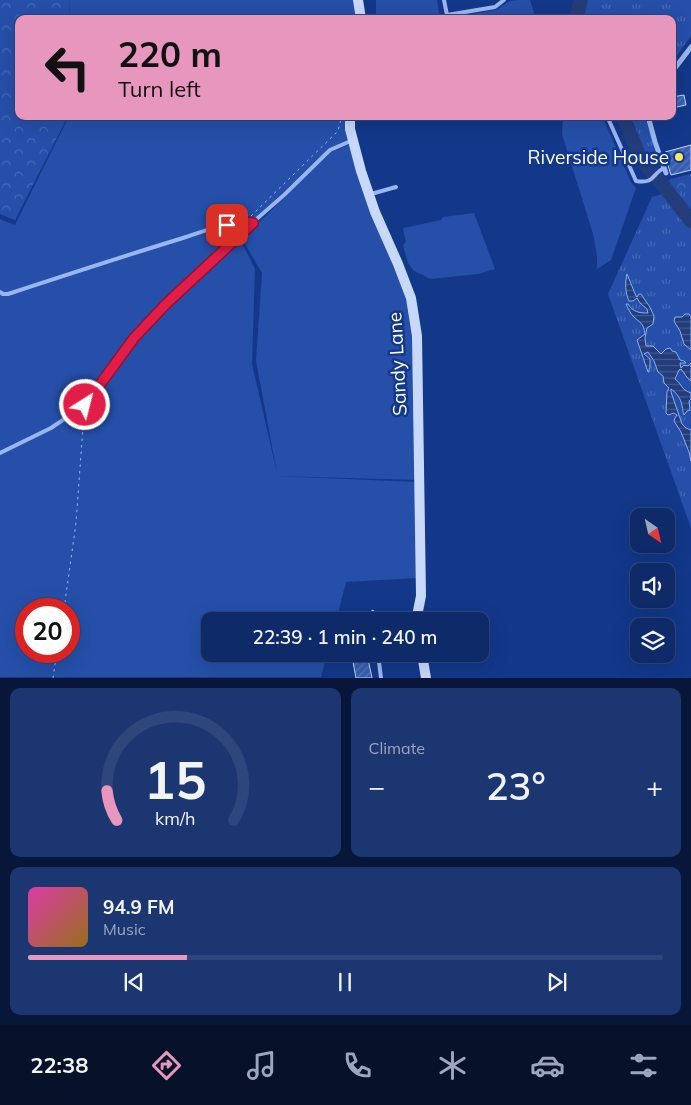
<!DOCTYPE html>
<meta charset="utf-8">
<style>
:root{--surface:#0e2a68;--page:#1c3671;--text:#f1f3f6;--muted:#9ba7c0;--line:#2e467c;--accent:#e797bd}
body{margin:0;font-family:Mulish,sans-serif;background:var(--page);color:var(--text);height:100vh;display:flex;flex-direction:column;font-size:19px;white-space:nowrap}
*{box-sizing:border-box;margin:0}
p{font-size:16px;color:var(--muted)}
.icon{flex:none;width:28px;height:28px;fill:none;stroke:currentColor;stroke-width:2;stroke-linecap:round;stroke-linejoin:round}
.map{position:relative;height:678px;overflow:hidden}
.sheet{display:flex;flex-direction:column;gap:10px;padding:10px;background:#081739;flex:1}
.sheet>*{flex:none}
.hud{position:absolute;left:15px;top:15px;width:661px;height:105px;border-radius:10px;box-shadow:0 5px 20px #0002,0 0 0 1px var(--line);background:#e797bd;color:#111;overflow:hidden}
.needle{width:32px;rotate:146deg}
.tools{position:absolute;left:630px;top:508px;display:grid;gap:10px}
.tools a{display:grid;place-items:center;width:45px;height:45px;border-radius:10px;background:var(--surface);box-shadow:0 5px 20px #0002,0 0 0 1px var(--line);font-size:25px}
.speed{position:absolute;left:15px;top:598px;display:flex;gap:10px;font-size:25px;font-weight:700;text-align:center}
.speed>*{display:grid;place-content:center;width:65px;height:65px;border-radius:50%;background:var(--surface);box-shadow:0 5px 20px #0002,0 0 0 1px var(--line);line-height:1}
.speed .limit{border:8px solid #d22;background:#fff;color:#111}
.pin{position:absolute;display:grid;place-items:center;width:42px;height:42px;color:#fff;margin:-21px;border-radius:10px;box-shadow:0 2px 8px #0006}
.me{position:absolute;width:55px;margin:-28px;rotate:36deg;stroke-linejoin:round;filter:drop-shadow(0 0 4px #0008)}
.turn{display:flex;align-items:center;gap:18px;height:105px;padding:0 20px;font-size:22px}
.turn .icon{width:65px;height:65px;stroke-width:2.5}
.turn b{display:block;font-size:35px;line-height:42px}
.big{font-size:38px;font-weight:600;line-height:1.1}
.sheet .tile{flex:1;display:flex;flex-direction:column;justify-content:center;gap:8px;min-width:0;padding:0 18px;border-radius:10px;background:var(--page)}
.sheet .dial{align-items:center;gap:0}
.dial svg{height:130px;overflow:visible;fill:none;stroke:var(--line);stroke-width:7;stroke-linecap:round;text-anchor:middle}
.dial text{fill:var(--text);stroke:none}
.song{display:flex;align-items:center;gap:15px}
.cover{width:60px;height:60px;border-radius:8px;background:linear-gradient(135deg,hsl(320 70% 55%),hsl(40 70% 35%))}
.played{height:5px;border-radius:2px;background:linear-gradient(90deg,var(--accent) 25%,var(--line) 25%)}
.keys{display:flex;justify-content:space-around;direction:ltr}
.heat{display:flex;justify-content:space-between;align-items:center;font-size:28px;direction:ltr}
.sheet .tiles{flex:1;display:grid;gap:10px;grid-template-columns:1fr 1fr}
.tile:last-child{grid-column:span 2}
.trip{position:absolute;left:201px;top:612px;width:288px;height:50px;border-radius:10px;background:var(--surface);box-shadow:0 5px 20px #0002,0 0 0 1px var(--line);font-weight:600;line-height:50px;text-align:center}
.menu{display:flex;height:80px;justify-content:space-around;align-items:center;background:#06112a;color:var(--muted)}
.menu .icon{width:35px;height:35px}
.menu .selected{color:var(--accent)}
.menu b{font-size:22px;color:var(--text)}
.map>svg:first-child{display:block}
.grass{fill:#254fa9;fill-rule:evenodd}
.forest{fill:url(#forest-crowns)}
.park{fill:url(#park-tufts)}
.water{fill:url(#water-rules);stroke:#8caff3}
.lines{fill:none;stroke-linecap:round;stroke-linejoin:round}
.river{stroke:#223d7a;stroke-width:14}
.building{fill:url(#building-hatch);stroke:#c1d4fc}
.path{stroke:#9ab6f0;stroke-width:1;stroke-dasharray:2.5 4;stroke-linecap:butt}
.lane{stroke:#9ab6f0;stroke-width:4}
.street{stroke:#9ab6f0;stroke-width:5}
.secondary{stroke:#c8d8fb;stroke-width:10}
.route-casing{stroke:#92132f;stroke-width:12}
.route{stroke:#e11d48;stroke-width:9}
.poi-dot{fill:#ffe459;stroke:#13388a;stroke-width:2}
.labels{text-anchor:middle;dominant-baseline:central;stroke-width:5;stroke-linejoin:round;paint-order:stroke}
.poi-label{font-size:19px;fill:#fff;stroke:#13388a;text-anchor:end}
.street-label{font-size:19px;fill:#fff;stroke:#13388a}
</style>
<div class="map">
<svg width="691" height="678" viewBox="0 0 691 678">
<defs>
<pattern id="forest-crowns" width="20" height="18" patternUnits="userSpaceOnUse" patternTransform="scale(1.25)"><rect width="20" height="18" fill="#254fa9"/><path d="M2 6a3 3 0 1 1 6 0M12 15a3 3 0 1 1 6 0" fill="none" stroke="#4669b6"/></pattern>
<pattern id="park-tufts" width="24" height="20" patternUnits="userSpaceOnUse" patternTransform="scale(1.25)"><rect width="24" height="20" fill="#254fa9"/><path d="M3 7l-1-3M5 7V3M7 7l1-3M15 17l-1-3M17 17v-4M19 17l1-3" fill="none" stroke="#4669b6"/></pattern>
<pattern id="water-rules" width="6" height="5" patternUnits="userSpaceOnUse" patternTransform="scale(1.25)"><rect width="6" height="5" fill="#223d7a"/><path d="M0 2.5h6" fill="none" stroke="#435a8e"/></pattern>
<pattern id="building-hatch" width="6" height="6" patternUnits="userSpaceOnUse" patternTransform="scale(1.25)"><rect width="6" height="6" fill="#375eb2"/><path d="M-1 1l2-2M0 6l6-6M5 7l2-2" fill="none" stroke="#5576be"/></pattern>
</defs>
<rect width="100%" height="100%" fill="#13388a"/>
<path class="grass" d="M 69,0 L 357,0 L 360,19 L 70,19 Z
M 376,0 L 437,0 L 440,19 L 376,19 Z
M 518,0 L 530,0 L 536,19 L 441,19 L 496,10 L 510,1 Z
M 69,116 L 347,116 L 350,140 L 329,149 L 238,235 L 255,269 L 252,364 L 277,473 L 256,361 L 262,273 L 242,239 L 331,152 L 352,143 L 397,264 L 416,337 L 418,480 L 277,476 L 417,482 L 417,578 L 346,582 L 336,621 L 210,621 L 210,654 L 327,654 L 321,677 L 0,677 L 0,219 L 15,225 ZM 26,609 L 69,609 L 69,651 L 26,651 Z
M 569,116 L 602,116 L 631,182 L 636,188 L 611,260 L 597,269 L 597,256 L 593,234 L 562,134 L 563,120 Z
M 474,213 L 495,269 L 478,274 L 430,279 L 423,275 L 414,271 L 408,263 L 403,245 L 406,242 L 403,228 L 441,220 L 443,217 Z"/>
<path class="forest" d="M 0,0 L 69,0 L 70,19 L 19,19 L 19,116 L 68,116 L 15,220 L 0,214 Z
M 691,174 L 691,204 L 665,183 L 671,179 Z"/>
<path class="park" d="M 585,0 L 691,0 L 691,36 L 673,61 L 672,19 L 581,19 Z
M 625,116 L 645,116 L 658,162 L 649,167 L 644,159 Z
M 691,186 L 691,528 L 608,294 L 652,197 Z"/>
<path class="water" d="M 627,274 L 636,296 L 637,297 L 639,294 L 641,294 C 643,297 645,300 647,303 C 650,306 652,312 654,316 L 653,324 L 647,328 L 645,338 L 646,346 L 653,346 L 661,354 L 666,349 L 670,348 L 672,351 L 676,352 L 680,360 L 684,361 L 686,363 L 680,363 L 681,368 L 684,365 L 688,366 L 691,363 L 691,381 C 686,378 685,373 681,369 L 679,370 L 675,379 C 683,385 680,389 691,393 L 691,399 L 689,401 L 690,410 L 687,411 L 684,415 C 682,410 683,407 681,402 C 680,398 675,391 671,389 L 671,392 L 682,424 L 686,428 L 691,430 L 691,461 L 689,452 L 681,432 L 674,421 L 675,418 L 677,415 L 674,413 L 668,415 L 666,413 L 667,392 L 669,388 L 664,383 L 663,376 L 658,372 L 654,361 L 648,352 L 644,354 L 650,359 L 650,367 L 649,369 L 649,372 L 648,372 L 637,340 L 645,334 C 643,322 641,324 633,316 C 630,313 628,308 626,304 L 628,304 C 633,312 639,313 648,313 L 647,309 L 640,303 L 637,298 L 633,301 L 629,301 C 625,292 625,283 627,274 Z
M 685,314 L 689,314 L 691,317 L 691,350 L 684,344 L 680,331 L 674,321 L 675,317 L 682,317 Z"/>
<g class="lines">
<path class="river" d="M 576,19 L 581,0
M 623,116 L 641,160 L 658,179 L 691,221"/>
</g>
<path class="building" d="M 684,95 L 686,105 L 672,108 L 672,97 Z
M 691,145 L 691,170 L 671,175 L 667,162 L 665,152 Z
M 373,610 L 381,621 L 357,621 Z
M 367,654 L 372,678 L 356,678 L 352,657 Z"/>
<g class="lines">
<path class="path" d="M 251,216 L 338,131 L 341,119
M 64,609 L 76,523 L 84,413
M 53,678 L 57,651"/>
<path class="lane" d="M 444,0 L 447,15 L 495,7 L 504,0
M 607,116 L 636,181 C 656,184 651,174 664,168
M 371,194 L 396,187
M 0,292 L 3,294 L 8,294 C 66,275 124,256 183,238 C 205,231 230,220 253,223
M 0,453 L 51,428 L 85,405 L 134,338 L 166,304 L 234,239 L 284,195 L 330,150 L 353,140
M 378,654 L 381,678"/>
<path class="street" d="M 672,72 L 691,47
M 648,116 L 655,142 L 666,173"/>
<path class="secondary" d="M 358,0 L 361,19
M 350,116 L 350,129 L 361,171 L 375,212 L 398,264 L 411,298 L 417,336 L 421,596 L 417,616 L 418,621
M 422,654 L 426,678"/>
</g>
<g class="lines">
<defs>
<path id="route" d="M 85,405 L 134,338 L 166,304 L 253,223 L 244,222 L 227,225"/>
</defs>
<use href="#route" class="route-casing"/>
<use href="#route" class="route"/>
</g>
<circle class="poi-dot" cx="679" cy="157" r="5"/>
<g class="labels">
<g class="poi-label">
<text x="669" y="157">Riverside House</text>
</g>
<g class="street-label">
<text transform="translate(397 364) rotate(-93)">Sandy Lane</text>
</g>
</g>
</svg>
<div class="tools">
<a><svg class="needle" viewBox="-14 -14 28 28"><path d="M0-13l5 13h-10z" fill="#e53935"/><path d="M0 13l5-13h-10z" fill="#9ba7c0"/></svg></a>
<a><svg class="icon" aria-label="sound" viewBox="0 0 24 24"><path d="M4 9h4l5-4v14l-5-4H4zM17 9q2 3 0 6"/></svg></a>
<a><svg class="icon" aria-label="layers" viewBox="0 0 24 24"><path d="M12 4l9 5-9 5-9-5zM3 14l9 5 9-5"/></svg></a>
</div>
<div class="speed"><div class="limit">20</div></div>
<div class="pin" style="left:227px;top:225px;background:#d93025"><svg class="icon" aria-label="arrive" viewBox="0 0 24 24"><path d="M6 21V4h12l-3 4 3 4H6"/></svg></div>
<svg class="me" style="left:85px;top:405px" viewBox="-20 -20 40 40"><circle r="17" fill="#e11d48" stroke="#fff" stroke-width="3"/><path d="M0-11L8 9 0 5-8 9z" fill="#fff"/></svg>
<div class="trip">22:39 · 1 min · 240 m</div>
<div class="hud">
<div class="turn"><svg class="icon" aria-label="left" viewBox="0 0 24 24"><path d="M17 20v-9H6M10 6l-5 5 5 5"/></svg><div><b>220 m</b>Turn left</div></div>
</div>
</div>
<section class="sheet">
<div class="tiles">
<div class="tile dial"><svg viewBox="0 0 100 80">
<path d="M14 69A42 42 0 1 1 86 69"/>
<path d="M14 69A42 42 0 0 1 8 51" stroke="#e797bd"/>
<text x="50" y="56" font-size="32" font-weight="700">15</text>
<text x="50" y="72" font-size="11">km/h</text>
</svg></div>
<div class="tile"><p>Climate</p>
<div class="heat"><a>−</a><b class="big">23°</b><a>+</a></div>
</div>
<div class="tile">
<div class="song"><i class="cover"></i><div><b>94.9 FM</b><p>Music</p></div></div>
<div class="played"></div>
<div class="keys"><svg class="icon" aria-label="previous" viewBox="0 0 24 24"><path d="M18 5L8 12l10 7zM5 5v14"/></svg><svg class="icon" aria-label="pause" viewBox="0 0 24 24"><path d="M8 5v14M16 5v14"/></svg><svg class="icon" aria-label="next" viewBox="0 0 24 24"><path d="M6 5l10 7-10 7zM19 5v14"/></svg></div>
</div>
</div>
</section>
<nav class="menu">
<b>22:38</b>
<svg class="icon selected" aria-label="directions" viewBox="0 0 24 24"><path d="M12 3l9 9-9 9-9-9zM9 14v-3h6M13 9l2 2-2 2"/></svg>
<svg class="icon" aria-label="music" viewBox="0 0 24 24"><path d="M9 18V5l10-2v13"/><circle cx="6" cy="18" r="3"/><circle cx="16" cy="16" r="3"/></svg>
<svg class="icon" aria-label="phone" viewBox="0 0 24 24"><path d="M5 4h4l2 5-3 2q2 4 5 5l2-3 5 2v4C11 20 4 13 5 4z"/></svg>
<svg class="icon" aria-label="climate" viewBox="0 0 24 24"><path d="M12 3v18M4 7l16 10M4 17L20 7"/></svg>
<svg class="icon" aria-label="car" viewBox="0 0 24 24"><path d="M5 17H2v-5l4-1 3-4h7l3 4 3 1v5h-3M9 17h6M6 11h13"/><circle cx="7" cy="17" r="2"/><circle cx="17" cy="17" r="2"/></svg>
<svg class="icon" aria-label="filters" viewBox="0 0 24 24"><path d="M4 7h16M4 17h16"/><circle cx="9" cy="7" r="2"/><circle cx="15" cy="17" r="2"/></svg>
</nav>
